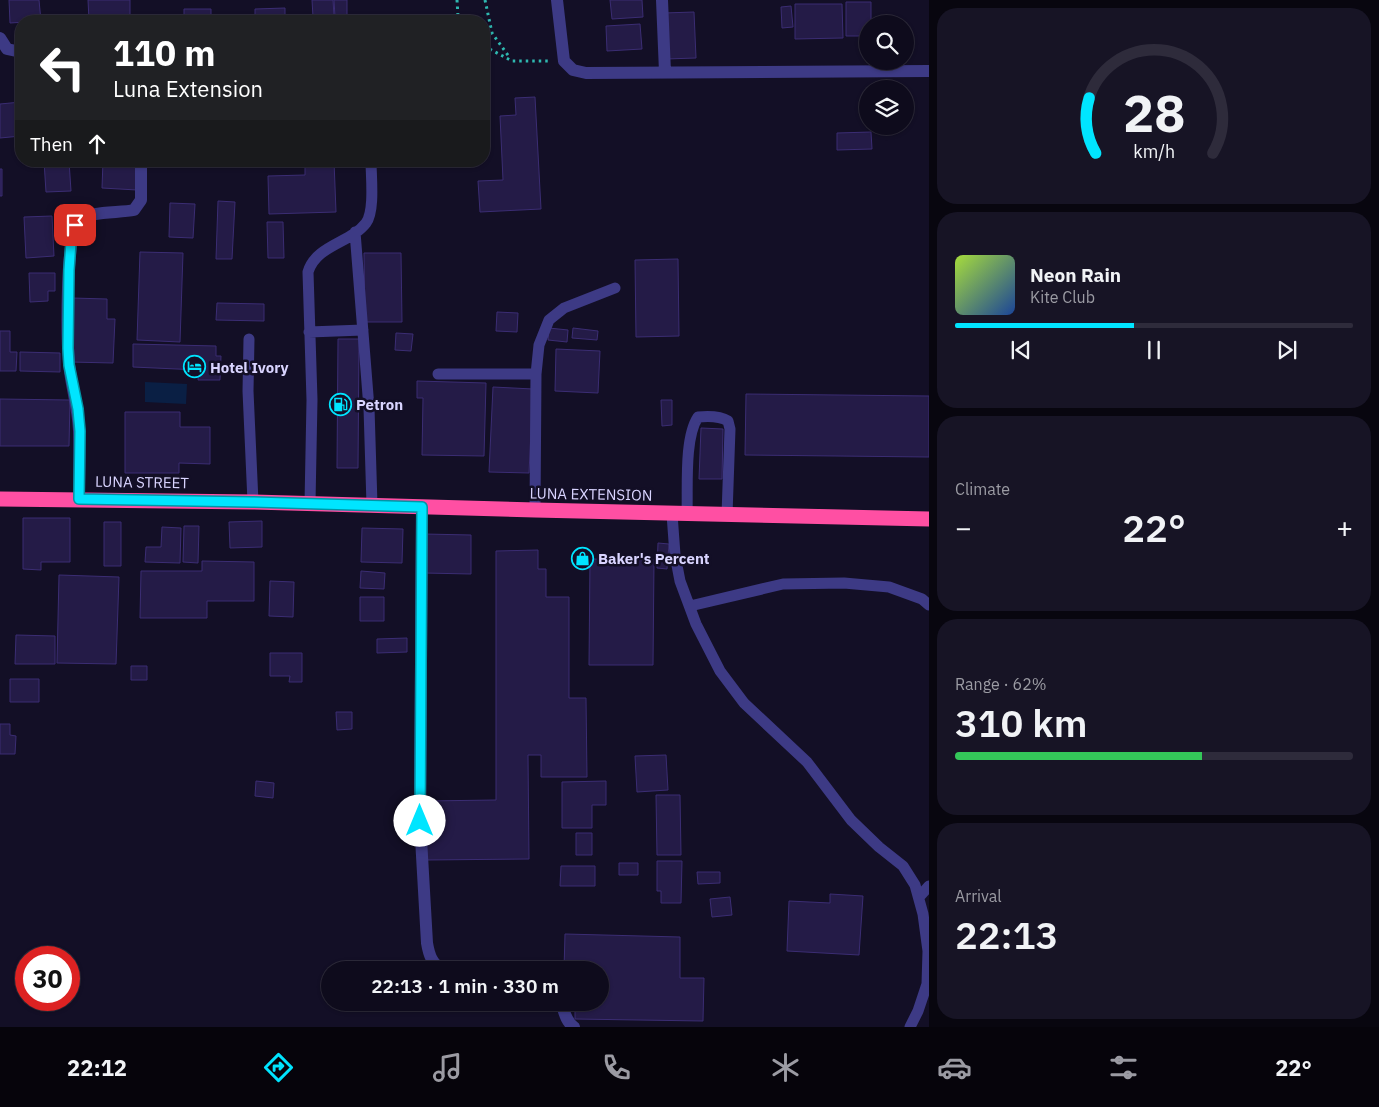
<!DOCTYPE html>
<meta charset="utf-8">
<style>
:root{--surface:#0e0b1c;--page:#171425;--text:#f1f3f6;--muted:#9b9ba3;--line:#2e2b3b;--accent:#00e5ff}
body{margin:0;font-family:"IBM Plex Sans",sans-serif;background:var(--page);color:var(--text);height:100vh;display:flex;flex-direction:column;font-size:19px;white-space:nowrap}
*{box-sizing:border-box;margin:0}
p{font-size:16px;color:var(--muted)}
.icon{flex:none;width:28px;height:28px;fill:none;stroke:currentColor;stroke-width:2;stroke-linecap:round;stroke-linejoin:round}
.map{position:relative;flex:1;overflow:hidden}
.details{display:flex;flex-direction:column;gap:8px;padding:8px;background:#08060f;width:450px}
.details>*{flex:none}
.hud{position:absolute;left:15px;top:15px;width:475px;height:152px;border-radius:20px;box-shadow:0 1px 4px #0004,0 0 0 1px var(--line);background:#202124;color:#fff;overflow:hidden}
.fabs{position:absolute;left:859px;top:15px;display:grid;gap:10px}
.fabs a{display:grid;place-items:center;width:55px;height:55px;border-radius:50%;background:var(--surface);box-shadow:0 1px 4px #0004,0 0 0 1px var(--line);font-size:25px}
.speed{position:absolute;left:15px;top:946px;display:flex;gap:10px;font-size:25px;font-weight:700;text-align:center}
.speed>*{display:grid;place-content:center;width:65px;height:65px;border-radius:50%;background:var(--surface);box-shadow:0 1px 4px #0004,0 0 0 1px var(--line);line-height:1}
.speed .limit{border:8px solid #d22;background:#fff;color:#111}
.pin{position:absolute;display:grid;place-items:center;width:42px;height:42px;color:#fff;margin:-21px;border-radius:10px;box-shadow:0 2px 8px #0006}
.me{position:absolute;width:55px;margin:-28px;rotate:0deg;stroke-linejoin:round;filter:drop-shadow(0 0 4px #0008)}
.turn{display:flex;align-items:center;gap:18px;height:105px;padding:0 15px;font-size:22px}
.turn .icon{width:65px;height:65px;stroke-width:2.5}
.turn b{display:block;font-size:35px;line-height:42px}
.then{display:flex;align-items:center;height:48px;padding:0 15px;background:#0003;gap:10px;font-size:19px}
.big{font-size:38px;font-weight:600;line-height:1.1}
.details .card{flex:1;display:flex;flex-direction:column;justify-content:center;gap:8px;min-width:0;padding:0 18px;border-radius:20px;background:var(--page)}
.details .dial{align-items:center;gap:0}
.dial svg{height:130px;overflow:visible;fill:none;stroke:var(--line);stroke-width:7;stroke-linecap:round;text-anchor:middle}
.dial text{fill:var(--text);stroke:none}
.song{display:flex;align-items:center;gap:15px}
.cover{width:60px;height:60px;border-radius:8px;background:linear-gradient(135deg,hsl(80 70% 55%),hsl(220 70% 35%))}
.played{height:5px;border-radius:2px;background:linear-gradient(90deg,var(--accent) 45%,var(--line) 45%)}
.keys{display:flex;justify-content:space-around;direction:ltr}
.heat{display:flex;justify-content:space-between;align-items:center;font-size:28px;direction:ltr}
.charge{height:8px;border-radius:4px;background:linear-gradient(90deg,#34c759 62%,var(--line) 0)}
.trip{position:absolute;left:321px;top:961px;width:288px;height:50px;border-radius:25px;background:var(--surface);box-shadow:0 1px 4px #0004,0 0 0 1px var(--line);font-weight:600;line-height:50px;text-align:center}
.menu{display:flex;height:80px;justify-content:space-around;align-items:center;background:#06040b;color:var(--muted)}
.menu .icon{width:35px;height:35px}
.menu .selected{color:var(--accent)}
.menu b{font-size:22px;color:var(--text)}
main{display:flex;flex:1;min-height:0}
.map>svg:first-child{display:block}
.water{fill:#0a1f44}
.building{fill:#241b47;stroke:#3b2d73}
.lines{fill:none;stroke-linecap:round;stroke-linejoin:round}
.path{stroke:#2fb8b0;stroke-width:3;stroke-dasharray:2.5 4;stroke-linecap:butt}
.lane{stroke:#3d3a85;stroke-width:11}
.street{stroke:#3d3a85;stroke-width:12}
.highway{stroke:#ff4fa3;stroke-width:15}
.route-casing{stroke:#0095a6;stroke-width:12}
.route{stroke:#00e5ff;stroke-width:9}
.labels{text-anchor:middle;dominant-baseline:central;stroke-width:5;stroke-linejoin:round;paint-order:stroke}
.poi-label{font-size:15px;font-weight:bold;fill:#d9d4ff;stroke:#130f26;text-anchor:start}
.street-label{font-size:15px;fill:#d9d4ff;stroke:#130f26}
</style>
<main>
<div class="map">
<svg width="929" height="1027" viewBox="0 0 929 1027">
<rect width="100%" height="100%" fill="#130f26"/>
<path class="water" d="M 145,382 L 187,384 L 186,404 L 145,402 Z"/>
<path class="building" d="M 9,0 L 39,0 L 41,21 L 10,23 Z
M 88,0 L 130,0 L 130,17 L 89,20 Z
M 312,0 L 333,0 L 334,16 L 313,17 Z
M 334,0 L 347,0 L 347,17 L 335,17 Z
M 610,0 L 642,0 L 643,17 L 612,19 Z
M 846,2 L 871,2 L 871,24 L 868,24 L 868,36 L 846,36 Z
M 795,4 L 842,4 L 843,38 L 795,39 Z
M 791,6 L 793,27 L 782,28 L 781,7 Z
M 285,8 L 285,21 L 255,21 L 255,9 Z
M 184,9 L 211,9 L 211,21 L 184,21 Z
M 694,12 L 696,58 L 666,59 L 664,13 Z
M 178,18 L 179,21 L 155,21 L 155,19 Z
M 640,24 L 642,49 L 607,51 L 606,26 Z
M 535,97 L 541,209 L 480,212 L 478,181 L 503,180 L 500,116 L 516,115 L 515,98 Z
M 21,102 L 21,136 L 0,138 L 0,104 Z
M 871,132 L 872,149 L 837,150 L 837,133 Z
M 44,161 L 69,161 L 71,191 L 46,192 Z
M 103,161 L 138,161 L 137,190 L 102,188 Z
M 305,161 L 334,161 L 336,212 L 269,214 L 268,176 L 305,175 Z
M 0,169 L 2,169 L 2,196 L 0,196 Z
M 218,201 L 235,202 L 232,259 L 216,259 Z
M 170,203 L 195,204 L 193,238 L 169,237 Z
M 52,216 L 54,256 L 26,258 L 24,217 Z
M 267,222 L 283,222 L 284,258 L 268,258 Z
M 140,252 L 183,253 L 180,342 L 137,340 Z
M 364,253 L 401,253 L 402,322 L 365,322 Z
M 678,259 L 679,336 L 636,337 L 635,260 Z
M 29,273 L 55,273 L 55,291 L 48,291 L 48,301 L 30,302 Z
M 72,298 L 107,299 L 107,319 L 115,319 L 113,363 L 70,362 Z
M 217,303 L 264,304 L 264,321 L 216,320 Z
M 497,312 L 518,313 L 517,332 L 496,331 Z
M 549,328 L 568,330 L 567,342 L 548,340 Z
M 573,328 L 598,331 L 597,340 L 572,338 Z
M 0,331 L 10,331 L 10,352 L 17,352 L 16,371 L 0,371 Z
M 396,333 L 413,334 L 411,351 L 395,350 Z
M 338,339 L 359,339 L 358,468 L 337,468 Z
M 133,344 L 216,346 L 216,356 L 221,356 L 220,380 L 198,380 L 199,370 L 133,367 Z
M 556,349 L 600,351 L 598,393 L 555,391 Z
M 20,352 L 60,353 L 60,372 L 20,371 Z
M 417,381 L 486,383 L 484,456 L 422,455 L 423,398 L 417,398 Z
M 493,387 L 533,389 L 529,473 L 489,472 Z
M 746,394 L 929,396 L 929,457 L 745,455 Z
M 0,399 L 70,400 L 69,446 L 0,446 Z
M 661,400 L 672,400 L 672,425 L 662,426 Z
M 125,412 L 180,412 L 180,427 L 210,427 L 210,464 L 179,463 L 179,473 L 125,473 Z
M 701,428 L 723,429 L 722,479 L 699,479 Z
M 23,518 L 70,518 L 70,562 L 41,562 L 41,570 L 23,569 Z
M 262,521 L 262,547 L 230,548 L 229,522 Z
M 104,522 L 121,522 L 121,566 L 104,566 Z
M 184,526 L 199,526 L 198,563 L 183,562 Z
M 162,527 L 181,528 L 180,563 L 145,562 L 146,547 L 161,547 Z
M 362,528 L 403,529 L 402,563 L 361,562 Z
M 424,534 L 471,535 L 471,574 L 424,573 Z
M 658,543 L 669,544 L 667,569 L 657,568 Z
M 538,550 L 538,569 L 546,569 L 546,597 L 569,597 L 569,698 L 586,698 L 587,777 L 541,777 L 541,755 L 528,755 L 529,859 L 425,860 L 425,801 L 496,800 L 496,551 Z
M 590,559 L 654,560 L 653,665 L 589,665 Z
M 202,561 L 254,562 L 254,601 L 207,601 L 207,618 L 140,618 L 141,571 L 202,571 Z
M 361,571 L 385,573 L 384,589 L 360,588 Z
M 59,575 L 119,577 L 116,664 L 57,663 Z
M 270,581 L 294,582 L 293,617 L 269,616 Z
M 360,597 L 384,597 L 384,621 L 360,621 Z
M 16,635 L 55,636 L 55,664 L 15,664 Z
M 407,638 L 407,652 L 377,653 L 377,639 Z
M 270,653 L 302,653 L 302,682 L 289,682 L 290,676 L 270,676 Z
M 131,666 L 147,666 L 147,680 L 131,680 Z
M 10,679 L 39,679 L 39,702 L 10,702 Z
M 336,712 L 352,712 L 352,729 L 337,730 Z
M 0,724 L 10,724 L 10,735 L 16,736 L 15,754 L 0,754 Z
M 666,755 L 668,790 L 637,792 L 635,756 Z
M 256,781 L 274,783 L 273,798 L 255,796 Z
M 606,781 L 606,805 L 592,805 L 592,828 L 562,828 L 562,782 Z
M 656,795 L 680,795 L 681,855 L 657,855 Z
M 576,833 L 592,833 L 592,855 L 576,855 Z
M 657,861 L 682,861 L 681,903 L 661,903 L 661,891 L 657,891 Z
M 619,863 L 638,863 L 638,875 L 619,875 Z
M 561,866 L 595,866 L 595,886 L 560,886 Z
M 697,872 L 720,872 L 720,883 L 698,884 Z
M 830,894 L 863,896 L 859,955 L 787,951 L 789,901 L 830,903 Z
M 730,897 L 732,915 L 712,917 L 710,899 Z
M 565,934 L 680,937 L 680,978 L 704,978 L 703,1021 L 575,1019 L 575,1002 L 600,1002 L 600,970 L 564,970 Z"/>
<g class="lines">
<path class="path" d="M 457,0 L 458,16 L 462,21
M 485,0 L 492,33 L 510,58
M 484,46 L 512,61 L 549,61"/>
<path class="lane" d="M 355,232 L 369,408 L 372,505
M 309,332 L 363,330
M 249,339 L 248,391 L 253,502
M 438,374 L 536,374
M 310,503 L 312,400 L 308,272 C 316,245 351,243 366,223 C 375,211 371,176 371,161
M 535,510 L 536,374 L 539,345 L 549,320 L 564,308 L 615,288
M 672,514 L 675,555 L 680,581 L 696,624 L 720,671 L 744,703 L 807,762 L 851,820 L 879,847 L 903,866 L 915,885 L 923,914 L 928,951 L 927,984 L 918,1011 L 910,1027
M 687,514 C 688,488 684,438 698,417 C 708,416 720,416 728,421 L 730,429 L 727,515
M 690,606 L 783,584 L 844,583 L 889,587 L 922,599 L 929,605
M 919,897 L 929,886"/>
<path class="street" d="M 557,0 L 564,61 L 573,70 L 586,73 L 929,71
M 662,0 L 665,72
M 0,38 L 7,49 L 21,52
M 79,499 C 79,476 80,453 79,430 C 78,407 71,386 69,363 C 67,341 65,232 79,220 C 88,211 120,213 134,210 L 141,200 L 141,161
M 422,507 L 420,821 L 427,943 C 429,955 432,965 444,970
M 561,1002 C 564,1011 566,1022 574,1027"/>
<path class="highway" d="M 0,499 L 253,502 L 535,510 L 929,519"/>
</g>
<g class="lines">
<defs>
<path id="route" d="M 75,225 L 71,242 L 69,270 L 68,348 L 69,365 L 78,409 L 80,431 L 79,499 L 252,502 L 422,507 L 420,821"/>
</defs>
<use href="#route" class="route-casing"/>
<use href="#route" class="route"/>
</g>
<defs>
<symbol id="hotel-ring" viewBox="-11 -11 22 22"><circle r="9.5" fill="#130f26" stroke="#00e5ff" stroke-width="1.5"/><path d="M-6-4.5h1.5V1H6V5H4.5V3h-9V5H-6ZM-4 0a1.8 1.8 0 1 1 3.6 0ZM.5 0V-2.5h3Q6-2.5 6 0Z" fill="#00e5ff"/></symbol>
<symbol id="fuel-ring" viewBox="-11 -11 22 22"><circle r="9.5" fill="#130f26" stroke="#00e5ff" stroke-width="1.5"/><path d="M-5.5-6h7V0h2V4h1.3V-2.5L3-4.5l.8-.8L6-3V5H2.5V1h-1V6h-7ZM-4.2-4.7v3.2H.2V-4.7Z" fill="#00e5ff"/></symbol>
<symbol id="shop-ring" viewBox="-11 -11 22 22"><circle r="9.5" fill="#130f26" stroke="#00e5ff" stroke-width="1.5"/><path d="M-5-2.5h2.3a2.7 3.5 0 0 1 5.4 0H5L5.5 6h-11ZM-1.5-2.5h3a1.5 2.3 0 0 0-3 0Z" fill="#00e5ff"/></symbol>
</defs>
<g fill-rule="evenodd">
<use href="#hotel-ring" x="182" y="354" width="25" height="25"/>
<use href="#fuel-ring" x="328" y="392" width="25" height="25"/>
<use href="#shop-ring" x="570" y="546" width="25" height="25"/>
</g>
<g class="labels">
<g class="poi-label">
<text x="210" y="367">Hotel Ivory</text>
<text x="356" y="404">Petron</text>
<text x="598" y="558">Baker's Percent</text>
</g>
<g class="street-label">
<text transform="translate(142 482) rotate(1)">LUNA STREET</text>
<text transform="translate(591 494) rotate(1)">LUNA EXTENSION</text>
</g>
</g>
</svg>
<div class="fabs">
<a><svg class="icon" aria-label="search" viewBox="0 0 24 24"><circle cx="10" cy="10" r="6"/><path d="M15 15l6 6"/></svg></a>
<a><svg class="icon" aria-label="layers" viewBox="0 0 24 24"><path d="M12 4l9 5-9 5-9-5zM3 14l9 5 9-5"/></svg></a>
</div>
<div class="speed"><div class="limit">30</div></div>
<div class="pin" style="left:75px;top:225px;background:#d93025"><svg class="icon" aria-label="arrive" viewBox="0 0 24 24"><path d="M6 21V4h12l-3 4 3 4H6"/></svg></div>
<svg class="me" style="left:420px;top:821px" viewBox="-20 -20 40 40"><circle r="19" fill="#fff"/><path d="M0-13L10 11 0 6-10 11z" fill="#00e5ff"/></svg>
<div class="trip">22:13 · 1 min · 330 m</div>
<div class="hud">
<div class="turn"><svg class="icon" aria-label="left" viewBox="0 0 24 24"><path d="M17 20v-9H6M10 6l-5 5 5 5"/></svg><div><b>110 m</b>Luna Extension</div></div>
<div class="then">Then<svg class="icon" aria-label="ahead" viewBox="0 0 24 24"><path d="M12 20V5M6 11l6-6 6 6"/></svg></div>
</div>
</div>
<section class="details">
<div class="card dial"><svg viewBox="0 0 100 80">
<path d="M14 69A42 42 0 1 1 86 69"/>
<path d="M14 69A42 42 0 0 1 10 35" stroke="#00e5ff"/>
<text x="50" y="56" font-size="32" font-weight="700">28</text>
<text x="50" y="72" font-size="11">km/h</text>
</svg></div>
<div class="card">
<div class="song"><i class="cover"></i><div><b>Neon Rain</b><p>Kite Club</p></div></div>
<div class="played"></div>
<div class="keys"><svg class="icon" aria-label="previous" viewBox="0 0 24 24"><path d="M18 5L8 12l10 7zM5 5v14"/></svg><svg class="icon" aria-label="pause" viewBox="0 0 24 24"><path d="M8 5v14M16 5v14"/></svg><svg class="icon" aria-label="next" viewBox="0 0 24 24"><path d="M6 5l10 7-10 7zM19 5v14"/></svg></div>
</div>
<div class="card"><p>Climate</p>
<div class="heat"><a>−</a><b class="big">22°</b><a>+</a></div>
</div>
<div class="card"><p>Range · 62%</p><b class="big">310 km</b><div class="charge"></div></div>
<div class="card"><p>Arrival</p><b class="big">22:13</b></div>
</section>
</main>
<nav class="menu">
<b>22:12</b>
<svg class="icon selected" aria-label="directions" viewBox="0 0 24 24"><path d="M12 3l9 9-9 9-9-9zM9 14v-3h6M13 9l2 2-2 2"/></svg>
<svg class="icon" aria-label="music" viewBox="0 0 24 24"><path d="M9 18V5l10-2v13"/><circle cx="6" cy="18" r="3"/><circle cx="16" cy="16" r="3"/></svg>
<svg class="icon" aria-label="phone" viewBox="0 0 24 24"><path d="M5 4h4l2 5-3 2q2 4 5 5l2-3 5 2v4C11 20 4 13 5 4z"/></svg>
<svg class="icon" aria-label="climate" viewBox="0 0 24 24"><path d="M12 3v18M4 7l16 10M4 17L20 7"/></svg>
<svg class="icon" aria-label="car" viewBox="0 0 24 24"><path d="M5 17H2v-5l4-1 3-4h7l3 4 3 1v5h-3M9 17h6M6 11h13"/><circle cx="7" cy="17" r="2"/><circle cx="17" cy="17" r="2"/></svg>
<svg class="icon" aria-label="filters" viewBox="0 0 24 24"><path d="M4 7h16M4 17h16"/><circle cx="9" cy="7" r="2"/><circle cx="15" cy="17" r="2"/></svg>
<b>22°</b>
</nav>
